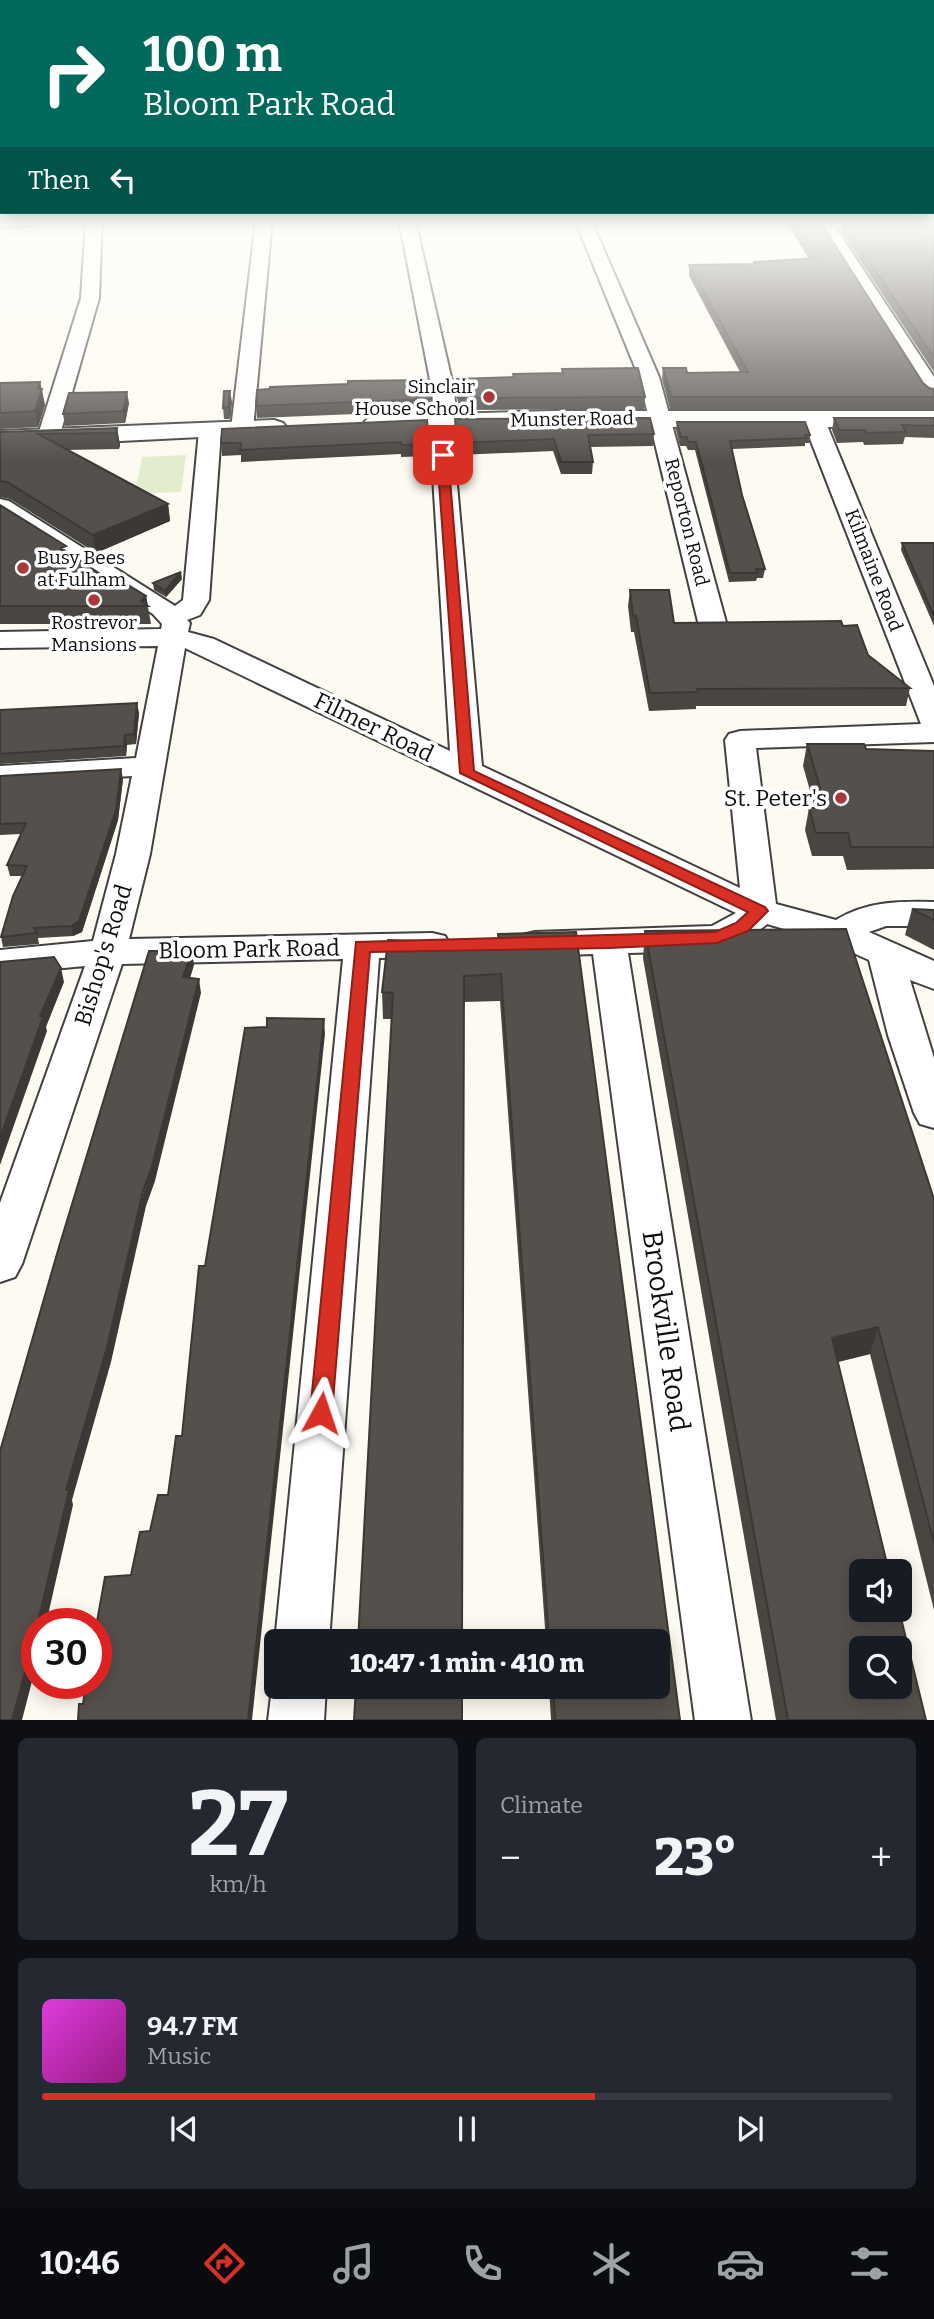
<!DOCTYPE html>
<meta charset="utf-8">
<style>
:root{--surface:#171b24;--page:#242831;--text:#f1f3f6;--muted:#9ea1a6;--line:#363941;--accent:#d93025}
body{margin:0;font-family:Bitter,serif;background:var(--page);color:var(--text);height:100vh;display:flex;flex-direction:column;font-size:26px;white-space:nowrap}
*{box-sizing:border-box;margin:0}
p{font-size:23px;color:var(--muted)}
.icon{flex:none;width:38px;height:38px;fill:none;stroke:currentColor;stroke-width:2;stroke-linecap:round;stroke-linejoin:round}
.map{position:relative;height:1720px;overflow:hidden}
.panel{display:flex;flex-direction:column;gap:18px;padding:18px;background:#0d0f14;flex:1}
.panel>*{flex:none}
.guide{position:absolute;left:0px;top:0px;width:934px;height:214px;box-shadow:0 4px 18px #0003;background:#00695c;color:#fff;overflow:hidden}
.fabs{position:absolute;left:849px;top:1559px;display:grid;gap:14px}
.fabs a{display:grid;place-items:center;width:63px;height:63px;border-radius:10px;background:var(--surface);box-shadow:0 4px 18px #0003;font-size:35px}
.speed{position:absolute;left:21px;top:1608px;display:flex;gap:14px;font-size:35px;font-weight:700;text-align:center}
.speed>*{display:grid;place-content:center;width:91px;height:91px;border-radius:50%;background:var(--surface);box-shadow:0 4px 18px #0003;line-height:1}
.speed .limit{border:10px solid #d22;background:#fff;color:#111}
.pin{position:absolute;display:grid;place-items:center;width:60px;height:60px;color:#fff;margin:-30px;border-radius:14px;box-shadow:0 4px 10px #0006}
.me{position:absolute;width:77px;margin:-38px;rotate:5deg;stroke-linejoin:round;filter:drop-shadow(0 0 5px #0008)}
.turn{display:flex;align-items:center;gap:24px;height:147px;padding:0 28px;font-size:32px}
.turn .icon{width:91px;height:91px;stroke-width:2.5}
.turn b{display:block;font-size:49px;line-height:60px}
.then{display:flex;align-items:center;height:66px;padding:0 28px;background:#0003;gap:14px;font-size:26px}
.big{font-size:52px;font-weight:800;line-height:1.1}
.panel .card{flex:1;display:flex;flex-direction:column;justify-content:center;gap:10px;min-width:0;padding:0 24px;border-radius:10px;background:var(--page)}
.panel .dial{align-items:center;gap:0}
.dial b{font-size:91px;line-height:1}
.song{display:flex;align-items:center;gap:21px}
.cover{width:84px;height:84px;border-radius:10px;background:linear-gradient(135deg,hsl(300 70% 55%),hsl(310 70% 35%))}
.played{height:7px;border-radius:4px;background:linear-gradient(90deg,var(--accent) 65%,var(--line) 65%)}
.keys{display:flex;justify-content:space-around;direction:ltr}
.heat{display:flex;justify-content:space-between;align-items:center;font-size:38px;direction:ltr}
.panel .tiles{flex:1;display:grid;gap:18px;grid-template-columns:1fr 1fr}
.card:last-child{grid-column:span 2}
.trip{position:absolute;left:264px;top:1629px;width:406px;height:70px;border-radius:10px;background:var(--surface);box-shadow:0 4px 18px #0003;font-weight:800;line-height:70px;text-align:center}
.menu{display:flex;height:112px;justify-content:space-around;align-items:center;background:#090b0e;color:var(--muted)}
.menu .icon{width:49px;height:49px}
.menu .active{color:var(--accent)}
.menu b{font-size:32px;color:var(--text)}
.map>svg:first-child{display:block}
.pitch{fill:#e2edcf}
.lines{fill:none;stroke-linecap:round;stroke-linejoin:round}
.minor-casing{stroke:#414141;stroke-width:4}
.tertiary-casing{stroke:#414141;stroke-width:4}
.minor{fill:#fff;fill-rule:evenodd}
.tertiary{fill:#fff;fill-rule:evenodd}
.wall{fill:#494541}
.shaded-wall{fill:#3c3835}
.building{fill:#55504c;stroke:#3c3835;stroke-width:2;fill-rule:evenodd}
.route{fill:#d93025;stroke:#8d1f18;stroke-width:2}
.poi-dot{fill:#ae363a;stroke:#fff;stroke-width:2.5}
.labels{text-anchor:middle;dominant-baseline:central;stroke-width:7;stroke-linejoin:round;paint-order:stroke}
.far-poi-label{font-size:19px;fill:#0e0e0e;stroke:#fff;text-anchor:end}
.far-street-label{font-size:19px;fill:#0e0e0e;stroke:#fff}
.street-label{font-size:23px;fill:#0e0e0e;stroke:#fff}
.poi-label{font-size:23px;fill:#0e0e0e;stroke:#fff;text-anchor:end}
.near-street-label{font-size:28px;fill:#0e0e0e;stroke:#fff}
</style>
<div class="map">
<svg width="934" height="1721" viewBox="0 0 934 1721">
<rect width="100%" height="100%" fill="#fdfbf1"/>
<path class="pitch" d="M 186,455 L 181,492 L 135,494 L 142,457 Z"/>
<g class="lines">
<defs>
<path id="minor" d="M 0,220 L 50,220 L 42,225 L 0,227 Z
M 86,220 L 102,220 L 99,298 L 59,438 L 56,443 L 40,443 L 37,438 L 81,298 Z
M 256,220 L 272,220 L 253,429 L 250,434 L 234,434 L 231,429 Z
M 399,220 L 415,220 L 454,390 L 456,415 L 452,428 L 482,766 L 740,888 L 725,740 L 729,734 L 740,731 L 921,724 L 802,418 L 805,413 L 821,413 L 824,418 L 934,686 L 934,742 L 756,748 L 776,904 L 836,920 C 867,901 900,901 934,902 L 934,926 L 886,926 L 869,932 L 934,961 L 934,989 L 910,980 L 934,1058 L 934,1128 L 920,1124 L 914,1113 L 888,1035 L 869,960 L 829,942 L 767,924 C 729,958 676,951 628,953 L 751,1721 L 695,1721 L 593,954 L 535,956 L 522,953 L 517,944 L 522,935 L 535,932 L 712,926 L 736,913 L 185,648 L 150,854 L 129,939 L 432,933 L 445,936 L 450,945 L 445,954 L 432,957 L 379,958 L 329,1642 L 276,1642 L 276,1645 L 275,1642 L 343,959 L 122,964 L 22,1264 L 15,1277 L 0,1282 L 0,1203 L 85,966 L 0,974 L 0,950 L 93,941 L 116,854 L 132,776 L 0,784 L 0,766 L 136,758 L 158,646 L 0,648 L 0,632 L 161,629 L 162,624 L 153,614 L 0,517 L 0,499 L 9,501 L 175,606 L 183,600 L 199,431 L 202,426 L 218,426 L 221,431 L 209,600 L 200,615 L 187,620 L 190,623 L 188,632 L 214,639 L 450,751 L 430,428 L 434,415 L 432,390 Z
M 575,220 L 591,220 L 659,377 L 727,626 L 723,632 L 713,634 L 703,632 L 699,626 L 639,377 Z
M 824,220 L 934,220 L 934,229 L 837,230 L 934,377 L 934,399 L 927,397 L 923,393 L 817,225 Z
M 276,1675 L 276,1687 L 326,1687 L 324,1721 L 268,1721 L 272,1687 Z"/>
<path id="tertiary" d="M 552,411 L 934,411 L 934,427 L 552,427 L 376,432 L 367,429 L 363,424 L 367,419 L 376,416 Z
M 274,420 L 283,423 L 287,428 L 283,433 L 0,447 L 0,431 Z"/>
</defs>
<use href="#minor" class="minor-casing"/>
<use href="#tertiary" class="tertiary-casing"/>
<use href="#minor" class="minor"/>
<use href="#tertiary" class="tertiary"/>
</g>
<path class="wall" d="M 785,220 L 820,220 L 819,221 L 923,383 L 929,388 L 934,389 L 934,409 L 670,409 L 662,379 L 663,368 L 687,373 L 740,372 L 689,276 L 689,265 L 753,264 L 754,262 L 809,259 Z
M 934,222 L 934,372 L 842,233 L 843,223 Z
M 562,369 L 645,397 L 644,409 L 458,410 L 457,379 L 513,377 L 513,374 L 562,373 Z
M 40,382 L 45,405 L 38,427 L 0,429 L 0,383 Z
M 431,399 L 431,411 L 257,418 L 256,406 Z
M 232,402 L 230,419 L 224,419 L 223,408 Z
M 129,403 L 125,423 L 65,426 L 63,414 Z
M 834,418 L 934,418 L 934,438 L 905,437 L 903,444 L 864,445 L 863,442 L 837,443 L 832,430 Z
M 455,419 L 654,434 L 653,446 L 590,447 L 593,462 L 592,474 L 561,474 L 553,451 L 457,455 Z
M 427,420 L 429,456 L 401,457 L 401,454 L 241,462 L 241,455 L 222,456 L 221,443 Z
M 677,422 L 810,435 L 809,443 L 805,443 L 805,446 L 732,449 L 742,495 L 765,569 L 763,578 L 757,578 L 756,581 L 729,582 L 695,450 L 688,450 L 686,446 L 680,446 L 676,430 Z
M 117,428 L 120,445 L 119,449 L 67,450 L 168,504 L 170,521 L 96,553 L 10,499 L 0,497 L 0,432 Z
M 0,505 L 67,552 L 117,585 L 146,596 L 151,624 L 0,624 Z
M 902,543 L 934,543 L 934,626 L 901,550 Z
M 182,579 L 166,597 L 154,590 L 153,583 Z
M 630,590 L 674,623 L 843,626 L 868,655 L 910,688 L 906,706 L 696,706 L 696,709 L 649,711 L 634,632 L 631,632 L 628,606 Z
M 0,710 L 139,713 L 136,744 L 127,745 L 126,756 L 0,764 Z
M 807,744 L 866,749 L 934,751 L 934,869 L 847,870 L 843,856 L 812,856 L 805,830 L 809,808 L 815,808 L 803,766 Z
M 0,776 L 123,779 L 118,820 L 82,932 L 73,936 L 38,938 L 39,944 L 3,947 L 1,937 L 22,876 L 10,876 L 7,865 L 21,834 L 0,835 Z
M 912,909 L 934,910 L 934,950 L 905,935 Z
M 645,931 L 934,1199 L 934,1610 L 870,1354 L 838,1362 L 926,1720 L 776,1720 L 643,958 Z
M 498,934 L 680,1720 L 551,1720 L 549,1687 L 658,1687 L 658,1642 L 546,1642 L 500,1001 L 464,1002 L 392,1019 L 383,1019 L 382,992 L 498,943 Z"/>
<path class="shaded-wall" d="M 40,382 L 45,405 L 38,427 L 35,411 L 38,389 Z
M 230,391 L 232,402 L 230,419 L 228,407 Z
M 127,392 L 129,403 L 125,423 L 123,411 Z
M 117,428 L 120,445 L 119,449 L 116,433 Z
M 168,504 L 170,521 L 96,553 L 93,535 Z
M 181,572 L 182,579 L 166,597 L 165,591 Z
M 146,596 L 148,606 L 141,601 Z
M 137,703 L 139,713 L 136,744 L 134,734 Z
M 125,735 L 127,745 L 126,756 L 124,746 Z
M 121,769 L 123,779 L 118,820 L 82,932 L 73,936 L 71,926 Z
M 192,951 L 194,965 L 186,992 L 183,977 Z
M 61,968 L 64,982 L 46,1027 L 47,1031 L 0,1165 L 0,1138 L 40,1016 Z
M 199,979 L 201,993 L 155,1181 L 146,1206 L 111,1362 L 72,1500 L 73,1505 L 46,1624 L 38,1624 L 66,1490 Z
M 324,1019 L 325,1034 L 252,1720 L 248,1720 Z
M 878,1327 L 870,1354 L 825,1365 L 832,1338 Z
M 37,1628 L 37,1662 L 22,1720 L 12,1720 Z"/>
<path class="building" d="M 793,220 L 819,220 L 923,383 L 929,388 L 934,389 L 934,397 L 671,397 L 663,368 L 686,368 L 687,373 L 748,372 L 689,265 L 755,264 L 754,262 L 816,258 Z
M 934,222 L 934,357 L 843,223 Z
M 638,368 L 645,397 L 458,398 L 457,379 L 514,377 L 513,374 L 563,373 L 562,369 Z
M 429,380 L 431,399 L 256,406 L 257,390 L 270,389 L 270,387 L 348,384 L 348,381 Z
M 40,382 L 38,389 L 42,389 L 35,411 L 0,413 L 0,383 Z
M 224,391 L 230,391 L 228,407 L 223,408 Z
M 127,392 L 123,411 L 63,414 L 69,393 Z
M 650,418 L 654,434 L 588,435 L 593,462 L 561,462 L 554,439 L 457,443 L 455,419 Z
M 834,418 L 934,418 L 934,426 L 902,425 L 906,432 L 866,433 L 865,430 L 839,430 Z
M 427,420 L 429,444 L 401,445 L 401,442 L 240,450 L 241,443 L 221,443 L 222,429 Z
M 677,422 L 805,422 L 810,435 L 805,435 L 806,438 L 730,441 L 742,495 L 765,569 L 756,569 L 757,573 L 730,573 L 696,442 L 688,442 L 687,437 L 681,437 Z
M 117,428 L 116,433 L 38,434 L 168,504 L 93,535 L 7,482 L 0,481 L 0,432 Z
M 0,505 L 66,546 L 61,548 L 117,585 L 123,582 L 146,596 L 141,601 L 148,606 L 0,606 Z
M 902,543 L 934,543 L 934,616 Z
M 181,572 L 165,591 L 153,583 Z
M 630,590 L 669,590 L 674,623 L 841,621 L 843,626 L 857,625 L 868,655 L 910,688 L 697,689 L 698,692 L 650,693 L 636,616 L 633,616 Z
M 137,703 L 134,734 L 125,735 L 124,746 L 0,754 L 0,710 Z
M 807,744 L 864,744 L 866,749 L 934,751 L 934,847 L 851,847 L 848,833 L 816,833 L 809,808 L 826,808 Z
M 121,769 L 116,810 L 79,921 L 71,926 L 34,928 L 37,933 L 1,937 L 13,896 L 27,866 L 7,865 L 26,823 L 0,824 L 0,776 Z
M 912,909 L 934,910 L 934,920 Z
M 846,929 L 934,1199 L 934,1543 L 878,1327 L 832,1338 L 889,1572 L 861,1572 L 861,1610 L 899,1610 L 926,1720 L 788,1720 L 645,931 ZM 861,1648 L 900,1648 L 900,1687 L 861,1687 Z
M 576,932 L 680,1720 L 555,1720 L 553,1687 L 658,1687 L 658,1642 L 549,1642 L 501,974 L 464,976 L 462,1642 L 358,1642 L 393,993 L 382,992 L 388,940 L 499,943 L 498,934 Z
M 149,951 L 192,951 L 183,977 L 199,979 L 152,1166 L 143,1191 L 107,1347 L 66,1490 L 69,1490 L 38,1622 L 37,1624 L 37,1628 L 12,1720 L 0,1720 L 0,1451 L 59,1247 Z
M 54,957 L 61,968 L 40,1016 L 43,1017 L 0,1138 L 0,962 Z
M 267,1018 L 324,1019 L 248,1720 L 78,1720 L 79,1704 L 83,1704 L 86,1684 L 96,1684 L 96,1627 L 105,1577 L 131,1575 L 140,1532 L 150,1531 L 158,1495 L 168,1495 L 176,1436 L 182,1436 L 199,1266 L 205,1266 L 245,1028 L 267,1027 Z
M 356,1687 L 462,1687 L 462,1720 L 354,1720 Z"/>
<linearGradient id="sky" x2="0" y2="1"><stop stop-color="#96c4eb"/><stop offset="0.48" stop-color="#fefdf9"/><stop offset="1" stop-color="#fefdf9" stop-opacity="0"/></linearGradient>
<rect width="934" height="461" fill="url(#sky)"/>
<path class="route" d="M 443,452 L 448,455 L 474,771 L 765,907 L 768,911 L 748,931 L 717,943 L 609,948 L 370,952 L 332,1413 L 329,1420 L 321,1423 L 313,1420 L 310,1413 L 356,942 L 715,932 L 736,923 L 748,912 L 460,773 L 437,455 Z"/>
<g class="poi-dot">
<circle cx="489" cy="397" r="7"/>
<circle cx="23" cy="568" r="7"/>
<circle cx="94" cy="600" r="7"/>
<circle cx="841" cy="798" r="7"/>
</g>
<g class="labels">
<g class="far-poi-label">
<text x="475" y="386">Sinclair<tspan x="475" dy="22">House School</tspan></text>
<text x="37" y="557" text-anchor="start">Busy Bees<tspan x="37" dy="22">at Fulham</tspan></text>
<text x="94" y="622" text-anchor="middle">Rostrevor<tspan x="94" dy="22">Mansions</tspan></text>
</g>
<g class="far-street-label">
<text transform="translate(572 419) rotate(-1)">Munster Road</text>
<text transform="translate(687 522) rotate(76)">Reporton Road</text>
<text transform="translate(874 570) rotate(69)">Kilmaine Road</text>
</g>
<g class="street-label">
<text transform="translate(374 727) rotate(26)">Filmer Road</text>
<text transform="translate(249 949) rotate(-1)">Bloom Park Road</text>
<text transform="translate(103 955) rotate(-73)">Bishop's Road</text>
</g>
<g class="poi-label">
<text x="827" y="798">St. Peter's</text>
</g>
<g class="near-street-label">
<text transform="translate(666 1331) rotate(82)">Brookville Road</text>
</g>
</g>
</svg>
<div class="fabs">
<a><svg class="icon" aria-label="sound" viewBox="0 0 24 24"><path d="M4 9h4l5-4v14l-5-4H4zM17 9q2 3 0 6"/></svg></a>
<a><svg class="icon" aria-label="search" viewBox="0 0 24 24"><circle cx="10" cy="10" r="6"/><path d="M15 15l6 6"/></svg></a>
</div>
<div class="speed"><div class="limit">30</div></div>
<div class="pin" style="left:443px;top:455px;background:#d93025"><svg class="icon" aria-label="arrive" viewBox="0 0 24 24"><path d="M6 21V4h12l-3 4 3 4H6"/></svg></div>
<svg class="me" style="left:321px;top:1413px" viewBox="-20 -20 40 40"><path d="M0-17L14 15 0 8-14 15z" fill="#d93025" stroke="#fff" stroke-width="4"/></svg>
<div class="trip">10:47 · 1 min · 410 m</div>
<div class="guide">
<div class="turn"><svg class="icon" aria-label="right" viewBox="0 0 24 24"><path d="M7 20v-9h11M14 6l5 5-5 5"/></svg><div><b>100 m</b>Bloom Park Road</div></div>
<div class="then">Then<svg class="icon" aria-label="left" viewBox="0 0 24 24"><path d="M17 20v-9H6M10 6l-5 5 5 5"/></svg></div>
</div>
</div>
<section class="panel">
<div class="tiles">
<div class="card dial"><b>27</b><p>km/h</p></div>
<div class="card"><p>Climate</p>
<div class="heat"><a>−</a><b class="big">23°</b><a>+</a></div>
</div>
<div class="card">
<div class="song"><i class="cover"></i><div><b>94.7 FM</b><p>Music</p></div></div>
<div class="played"></div>
<div class="keys"><svg class="icon" aria-label="previous" viewBox="0 0 24 24"><path d="M18 5L8 12l10 7zM5 5v14"/></svg><svg class="icon" aria-label="pause" viewBox="0 0 24 24"><path d="M8 5v14M16 5v14"/></svg><svg class="icon" aria-label="next" viewBox="0 0 24 24"><path d="M6 5l10 7-10 7zM19 5v14"/></svg></div>
</div>
</div>
</section>
<nav class="menu">
<b>10:46</b>
<svg class="icon active" aria-label="directions" viewBox="0 0 24 24"><path d="M12 3l9 9-9 9-9-9zM9 14v-3h6M13 9l2 2-2 2"/></svg>
<svg class="icon" aria-label="music" viewBox="0 0 24 24"><path d="M9 18V5l10-2v13"/><circle cx="6" cy="18" r="3"/><circle cx="16" cy="16" r="3"/></svg>
<svg class="icon" aria-label="phone" viewBox="0 0 24 24"><path d="M5 4h4l2 5-3 2q2 4 5 5l2-3 5 2v4C11 20 4 13 5 4z"/></svg>
<svg class="icon" aria-label="climate" viewBox="0 0 24 24"><path d="M12 3v18M4 7l16 10M4 17L20 7"/></svg>
<svg class="icon" aria-label="car" viewBox="0 0 24 24"><path d="M5 17H2v-5l4-1 3-4h7l3 4 3 1v5h-3M9 17h6M6 11h13"/><circle cx="7" cy="17" r="2"/><circle cx="17" cy="17" r="2"/></svg>
<svg class="icon" aria-label="filters" viewBox="0 0 24 24"><path d="M4 7h16M4 17h16"/><circle cx="9" cy="7" r="2"/><circle cx="15" cy="17" r="2"/></svg>
</nav>
